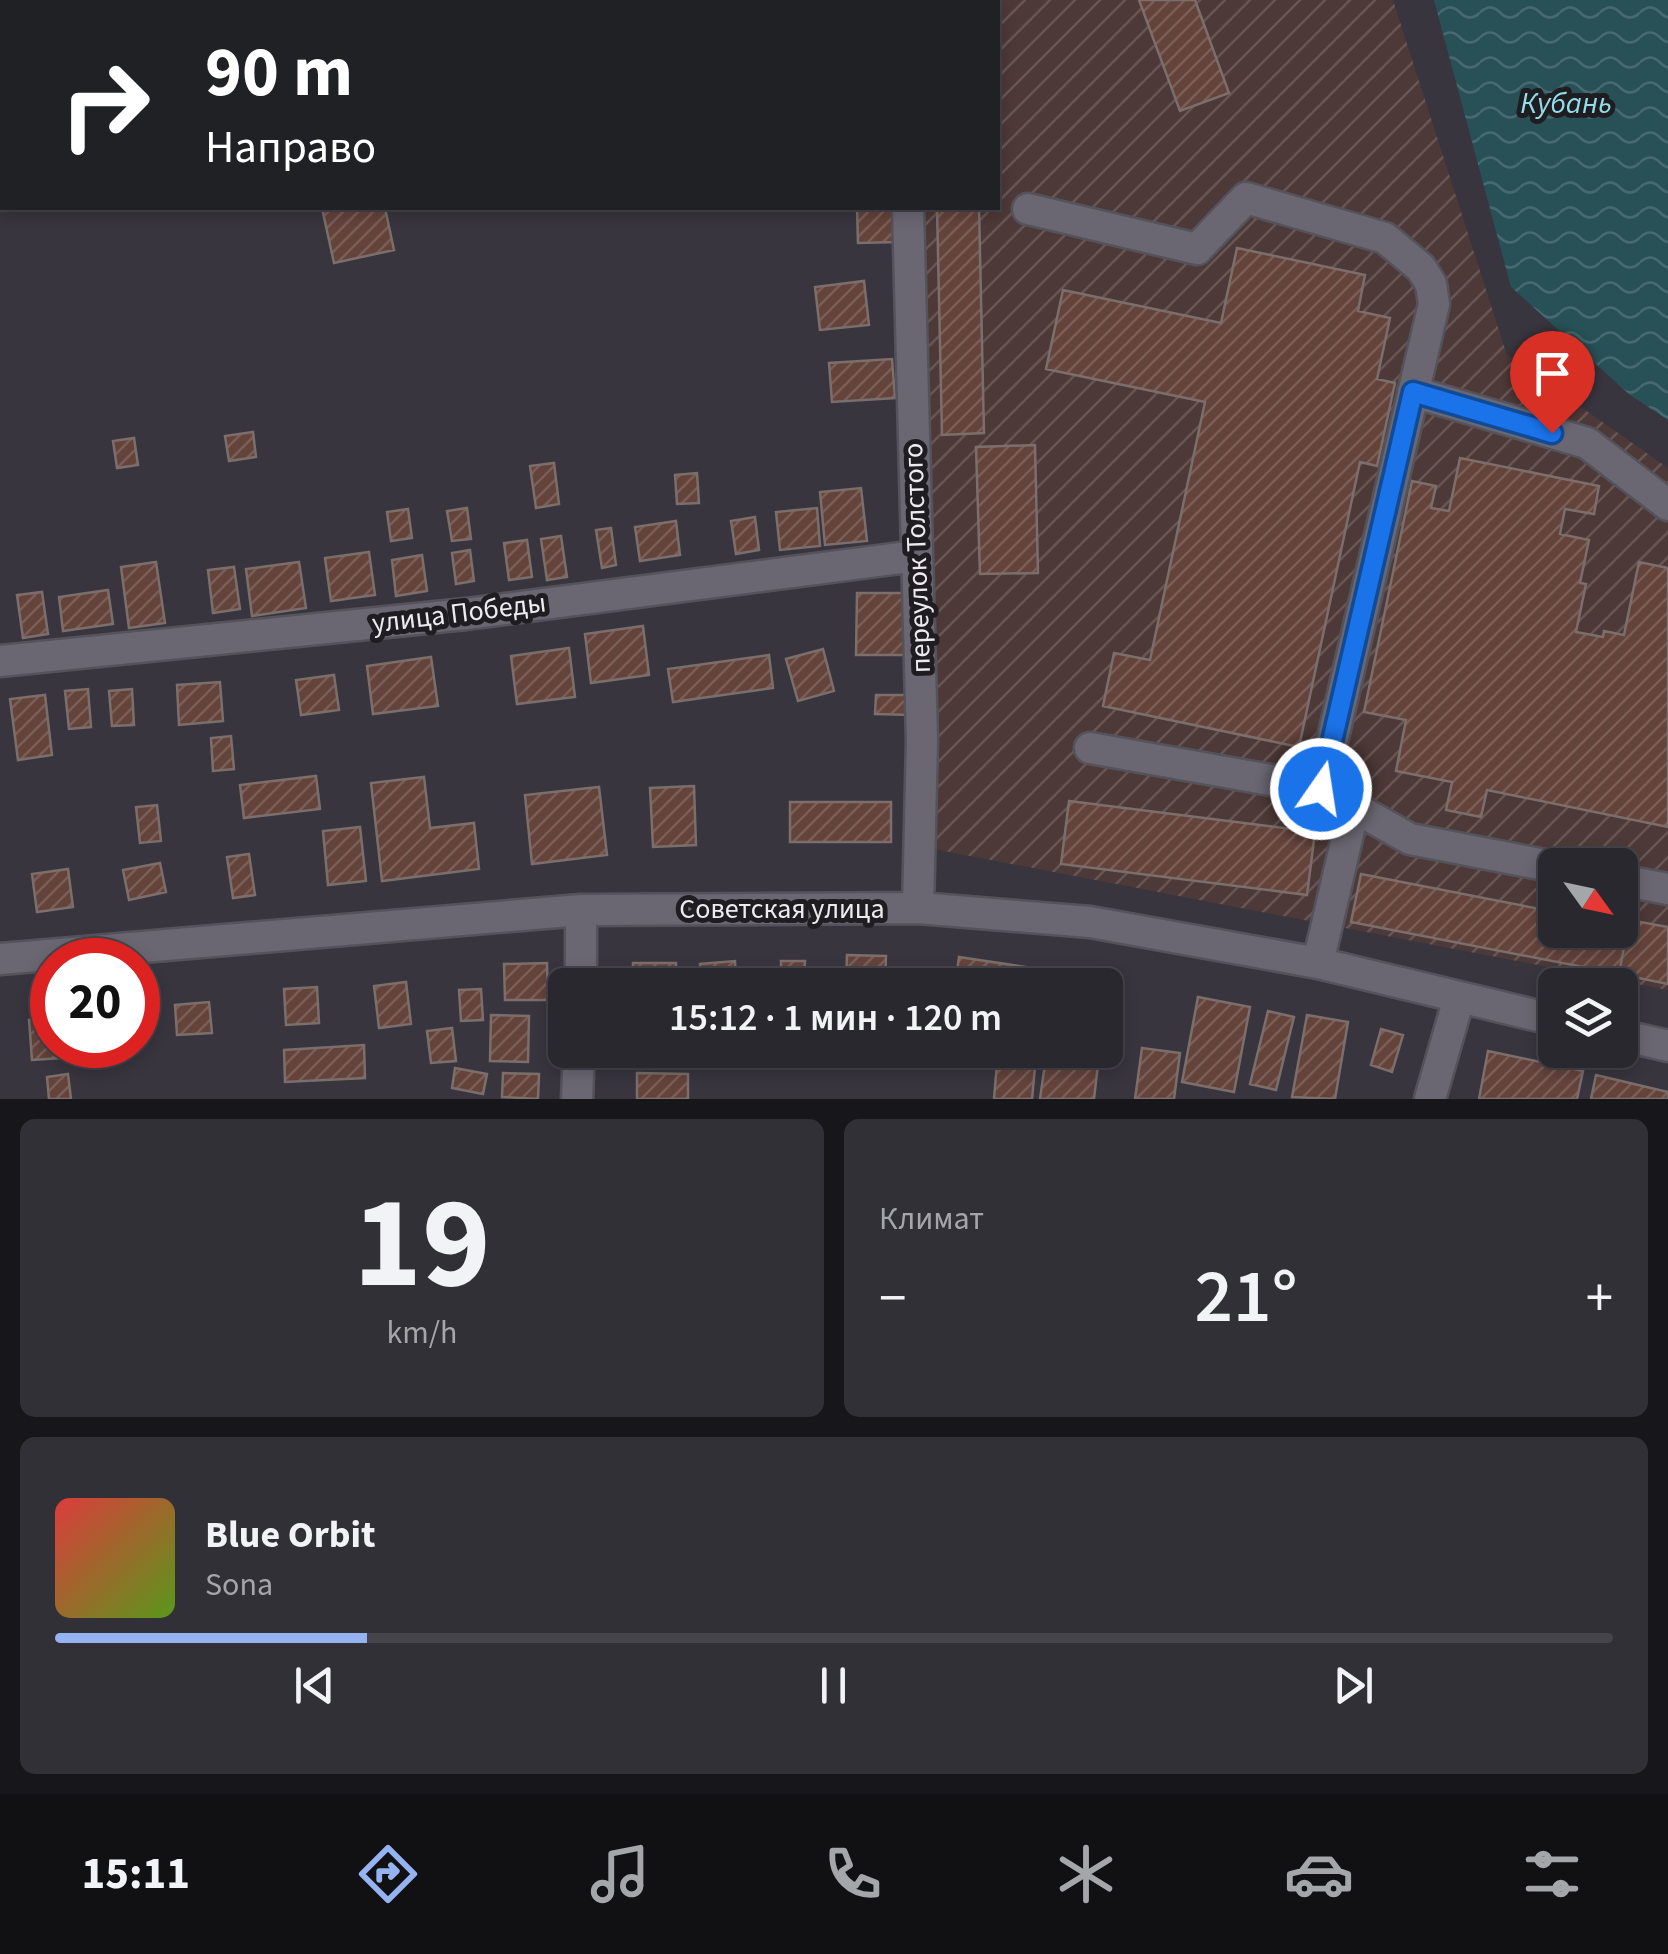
<!DOCTYPE html>
<html lang="ru">
<meta charset="utf-8">
<style>
:root{--surface:#2a282f;--page:#323037;--text:#f1f3f6;--muted:#a5a6aa;--line:#46444b;--accent:#95b2f1}
body{margin:0;font-family:"Source Sans 3",sans-serif;background:var(--page);color:var(--text);height:100vh;display:flex;flex-direction:column;font-size:38px;white-space:nowrap}
*{box-sizing:border-box;margin:0}
p{font-size:32px;color:var(--muted)}
.icon{flex:none;width:55px;height:55px;fill:none;stroke:currentColor;stroke-width:2;stroke-linecap:round;stroke-linejoin:round}
.map{position:relative;height:1099px;overflow:hidden}
.panel{display:flex;flex-direction:column;gap:20px;padding:20px;background:#17161a;flex:1}
.panel>*{flex:none}
.top-card{position:absolute;left:0px;top:0px;width:1000px;height:210px;box-shadow:0 5px 15px #0003,0 0 0 2px var(--line);background:#202124;color:#fff;overflow:hidden}
.needle{width:65px;rotate:123deg}
.tools{position:absolute;left:1538px;top:848px;display:grid;gap:20px}
.tools a{display:grid;place-items:center;width:100px;height:100px;border-radius:15px;background:var(--surface);box-shadow:0 5px 15px #0003,0 0 0 2px var(--line);font-size:50px}
.speed{position:absolute;left:30px;top:938px;display:flex;gap:20px;font-size:50px;font-weight:700;text-align:center}
.speed>*{display:grid;place-content:center;width:130px;height:130px;border-radius:50%;background:var(--surface);box-shadow:0 5px 15px #0003,0 0 0 2px var(--line);line-height:1}
.speed .limit{border:15px solid #d22;background:#fff;color:#111}
.pin{position:absolute;display:grid;place-items:center;width:85px;height:85px;color:#fff;margin:-102px -42px;border-radius:50% 50% 50% 0;rotate:-45deg;box-shadow:0 0 10px #0007}
.pin .icon{rotate:45deg}
.me{position:absolute;width:110px;margin:-55px;rotate:13deg;stroke-linejoin:round;filter:drop-shadow(0 0 8px #0008)}
.turn{display:flex;align-items:center;gap:35px;height:210px;padding:0 40px;font-size:45px}
.turn .icon{width:130px;height:130px;stroke-width:2.5}
.turn b{display:block;font-size:70px;line-height:85px}
.big{font-size:75px;font-weight:600;line-height:1.1}
.panel .tile{flex:1;display:flex;flex-direction:column;justify-content:center;gap:15px;min-width:0;padding:0 35px;border-radius:15px;background:var(--page)}
.panel .dial{align-items:center;gap:0}
.dial b{font-size:130px;line-height:1}
.song{display:flex;align-items:center;gap:30px}
.cover{width:120px;height:120px;border-radius:15px;background:linear-gradient(135deg,hsl(0 70% 55%),hsl(90 70% 35%))}
.played{height:10px;border-radius:5px;background:linear-gradient(90deg,var(--accent) 20%,var(--line) 20%)}
.keys{display:flex;justify-content:space-around;direction:ltr}
.heat{display:flex;justify-content:space-between;align-items:center;font-size:55px;direction:ltr}
.panel .tiles{flex:1;display:grid;gap:20px;grid-template-columns:1fr 1fr}
.tile:last-child{grid-column:span 2}
.trip{position:absolute;left:548px;top:968px;width:575px;height:100px;border-radius:15px;background:var(--surface);box-shadow:0 5px 15px #0003,0 0 0 2px var(--line);font-weight:600;line-height:100px;text-align:center}
.menu{display:flex;height:160px;justify-content:space-around;align-items:center;background:#111013;color:var(--muted)}
.menu .icon{width:70px;height:70px}
.menu .active{color:var(--accent)}
.menu b{font-size:45px;color:var(--text)}
.map>svg:first-child{display:block}
.industrial{fill:url(#industrial-furrows);fill-rule:evenodd}
.water{fill:url(#water-waves)}
.building{fill:url(#building-hatch);stroke:#7b6e6b;stroke-width:2.5}
.lines{fill:none;stroke-linecap:round;stroke-linejoin:round}
.minor-casing{stroke:#54535b;stroke-width:35}
.minor{stroke:#6a6772;stroke-width:30}
.route-casing{stroke:#114b97;stroke-width:25}
.route{stroke:#1a73e8;stroke-width:18}
.labels{text-anchor:middle;dominant-baseline:central;stroke-width:10;stroke-linejoin:round;paint-order:stroke}
.street-label{font-size:28px;fill:#ecebf1;stroke:#1f1d22}
.water-label{font-size:30px;font-style:italic;fill:#91dee9;stroke:#1f1d22}
</style>
<div class="map">
<svg width="1668" height="1099" viewBox="0 0 1668 1099">
<defs>
<pattern id="industrial-furrows" width="10" height="10" patternUnits="userSpaceOnUse" patternTransform="scale(2.5)"><rect width="10" height="10" fill="#4d3937"/><path d="M-1 1l2-2M0 10L10 0M9 11l2-2" fill="none" stroke="#675654"/></pattern>
<pattern id="water-waves" width="16" height="10" patternUnits="userSpaceOnUse" patternTransform="scale(2.5)"><rect width="16" height="10" fill="#275157"/><path d="M0 5q4-4 8 0t8 0" fill="none" stroke="#466a70"/></pattern>
<pattern id="building-hatch" width="6" height="6" patternUnits="userSpaceOnUse" patternTransform="scale(2.5)"><rect width="6" height="6" fill="#64433b"/><path d="M-1 1l2-2M0 6l6-6M5 7l2-2" fill="none" stroke="#7a5e58"/></pattern>
</defs>
<rect width="100%" height="100%" fill="#38353f"/>
<path class="industrial" d="M 912,0 L 1393,0 L 1507,355 L 1668,468 L 1668,990 L 934,849 L 934,541 L 920,208 L 998,208 L 998,2 ZM 1555,865 L 1620,865 L 1620,930 L 1555,930 Z"/>
<path class="water" d="M 1434,0 L 1668,0 L 1668,420 L 1630,395 L 1511,287 Z"/>
<path class="building" d="M 105,0 L 166,0 L 166,2 L 105,2 Z
M 821,0 L 880,0 L 880,2 L 821,2 Z
M 1139,0 L 1195,0 L 1229,93 L 1180,111 Z
M 322,208 L 385,208 L 394,250 L 334,263 Z
M 857,208 L 897,208 L 898,242 L 858,243 Z
M 937,208 L 979,208 L 984,433 L 942,435 Z
M 1237,248 L 1365,275 L 1358,311 L 1390,318 L 1377,379 L 1395,383 L 1377,466 L 1360,462 L 1299,747 L 1103,706 L 1114,653 L 1150,660 L 1205,402 L 1046,369 L 1063,290 L 1221,323 Z
M 864,281 L 869,325 L 820,330 L 815,287 Z
M 892,359 L 895,398 L 832,402 L 829,363 Z
M 253,432 L 256,457 L 229,461 L 225,436 Z
M 134,438 L 138,465 L 117,468 L 113,441 Z
M 1035,445 L 1038,573 L 980,574 L 976,447 Z
M 1460,458 L 1599,486 L 1594,514 L 1565,509 L 1560,534 L 1589,540 L 1580,583 L 1586,584 L 1576,632 L 1603,637 L 1604,631 L 1624,635 L 1639,562 L 1668,568 L 1668,827 L 1487,790 L 1481,817 L 1446,810 L 1452,782 L 1396,771 L 1406,720 L 1364,712 L 1412,481 L 1436,486 L 1431,508 L 1449,511 Z
M 554,463 L 559,504 L 536,508 L 530,466 Z
M 697,473 L 699,503 L 677,504 L 675,475 Z
M 861,488 L 867,541 L 825,545 L 820,492 Z
M 467,508 L 471,539 L 452,541 L 447,511 Z
M 817,508 L 820,546 L 780,550 L 776,512 Z
M 408,509 L 412,538 L 391,541 L 387,512 Z
M 755,517 L 759,550 L 736,554 L 731,521 Z
M 676,521 L 680,555 L 640,561 L 635,527 Z
M 611,528 L 616,565 L 602,568 L 596,530 Z
M 561,536 L 567,577 L 547,580 L 541,539 Z
M 527,540 L 532,577 L 509,580 L 504,543 Z
M 470,550 L 474,581 L 456,584 L 452,553 Z
M 369,552 L 375,595 L 331,601 L 325,558 Z
M 422,555 L 427,591 L 396,596 L 392,560 Z
M 156,562 L 165,623 L 129,628 L 121,567 Z
M 299,562 L 306,608 L 252,616 L 246,569 Z
M 234,567 L 240,609 L 213,613 L 208,570 Z
M 108,590 L 113,624 L 63,631 L 59,597 Z
M 42,592 L 48,634 L 23,638 L 17,595 Z
M 857,593 L 906,593 L 905,655 L 856,655 Z
M 643,626 L 649,675 L 591,683 L 585,634 Z
M 569,648 L 575,697 L 517,704 L 511,656 Z
M 823,649 L 834,691 L 798,701 L 786,659 Z
M 769,655 L 773,688 L 673,702 L 668,669 Z
M 431,657 L 438,706 L 373,714 L 367,666 Z
M 334,675 L 339,710 L 301,715 L 296,680 Z
M 220,682 L 223,721 L 179,725 L 177,685 Z
M 88,689 L 91,727 L 69,729 L 65,691 Z
M 132,689 L 134,725 L 112,726 L 109,691 Z
M 45,695 L 52,755 L 18,760 L 10,699 Z
M 876,695 L 911,695 L 911,715 L 875,714 Z
M 231,736 L 234,769 L 213,771 L 211,738 Z
M 316,776 L 320,809 L 244,818 L 240,785 Z
M 424,777 L 430,828 L 474,823 L 479,869 L 382,881 L 371,783 Z
M 694,786 L 696,845 L 653,847 L 650,788 Z
M 599,787 L 607,855 L 532,864 L 525,795 Z
M 1069,801 L 1315,832 L 1307,895 L 1061,864 Z
M 790,802 L 891,802 L 891,842 L 790,842 Z
M 157,805 L 161,841 L 140,843 L 136,807 Z
M 360,827 L 366,881 L 328,885 L 323,831 Z
M 249,854 L 255,895 L 233,898 L 227,857 Z
M 160,863 L 166,892 L 129,900 L 123,870 Z
M 68,869 L 73,907 L 37,912 L 32,874 Z
M 1361,874 L 1555,912 L 1555,930 L 1620,930 L 1620,925 L 1628,926 L 1619,974 L 1351,922 Z
M 1629,920 L 1668,927 L 1668,984 L 1619,974 Z
M 847,955 L 886,956 L 885,985 L 846,985 Z
M 959,957 L 1052,971 L 1050,985 L 955,985 Z
M 735,961 L 736,985 L 701,985 L 700,964 Z
M 781,961 L 805,961 L 804,985 L 781,985 Z
M 547,963 L 548,1000 L 505,1000 L 504,964 Z
M 633,963 L 676,963 L 676,985 L 633,985 Z
M 406,982 L 411,1024 L 379,1028 L 374,986 Z
M 317,987 L 319,1023 L 286,1025 L 284,989 Z
M 481,989 L 483,1020 L 461,1021 L 459,990 Z
M 1198,997 L 1250,1007 L 1234,1092 L 1182,1082 Z
M 209,1002 L 212,1033 L 177,1035 L 175,1005 Z
M 1268,1011 L 1294,1017 L 1276,1090 L 1250,1084 Z
M 491,1015 L 529,1016 L 528,1062 L 490,1061 Z
M 1307,1015 L 1348,1022 L 1335,1099 L 1292,1097 Z
M 52,1018 L 52,1045 L 61,1045 L 62,1058 L 32,1060 L 29,1020 Z
M 452,1028 L 456,1061 L 431,1063 L 427,1031 Z
M 1381,1029 L 1403,1035 L 1392,1072 L 1371,1065 Z
M 92,1045 L 109,1045 L 112,1058 L 94,1061 Z
M 364,1045 L 365,1078 L 285,1082 L 284,1050 Z
M 1142,1048 L 1180,1053 L 1174,1099 L 1135,1099 Z
M 633,1050 L 664,1050 L 663,1067 L 632,1066 Z
M 1047,1050 L 1099,1056 L 1094,1099 L 1040,1099 Z
M 1488,1051 L 1583,1071 L 1577,1099 L 1479,1099 Z
M 997,1063 L 1035,1067 L 1032,1099 L 994,1099 Z
M 455,1068 L 487,1074 L 483,1094 L 452,1088 Z
M 503,1073 L 539,1074 L 538,1099 L 502,1097 Z
M 637,1073 L 688,1074 L 688,1099 L 637,1099 Z
M 68,1074 L 71,1099 L 49,1099 L 47,1077 Z
M 1596,1075 L 1668,1092 L 1668,1099 L 1591,1099 Z"/>
<g class="lines">
<defs>
<path id="minor" d="M 237,0 L 237,2
M 903,0 L 903,2
M 908,208 L 922,741 L 918,908
M 1028,209 L 1197,249 L 1246,198 L 1385,238 L 1421,268 L 1431,284 L 1434,304 L 1321,789
M 1413,392 L 1587,443 L 1668,505
M 0,661 L 466,614 L 916,556
M 1090,748 L 1321,789 L 1410,839 L 1555,867
M 1620,880 L 1668,889
M 581,910 L 581,985
M 0,959 L 581,910 L 918,908 L 1090,922 L 1318,963 L 1555,1020
M 1318,963 L 1354,808
M 1620,1035 L 1668,1046
M 577,1099 L 579,1050
M 1430,1099 L 1459,998"/>
</defs>
<use href="#minor" class="minor-casing"/>
<use href="#minor" class="minor"/>
</g>
<g class="lines">
<defs>
<path id="route" d="M 1321,789 L 1413,392 L 1552,433"/>
</defs>
<use href="#route" class="route-casing"/>
<use href="#route" class="route"/>
</g>
<g class="labels">
<g class="street-label">
<text transform="translate(917 558) rotate(-92)">переулок Толстого</text>
<text transform="translate(459 613) rotate(-7)">улица Победы</text>
<text x="782" y="909">Советская улица</text>
</g>
<g class="water-label">
<text x="1566" y="103">Кубань</text>
</g>
</g>
</svg>
<div class="tools">
<a><svg class="needle" viewBox="-14 -14 28 28"><path d="M0-13l5 13h-10z" fill="#e53935"/><path d="M0 13l5-13h-10z" fill="#a5a6aa"/></svg></a>
<a><svg class="icon" aria-label="layers" viewBox="0 0 24 24"><path d="M12 4l9 5-9 5-9-5zM3 14l9 5 9-5"/></svg></a>
</div>
<div class="speed"><div class="limit">20</div></div>
<div class="pin" style="left:1552px;top:433px;background:#d93025"><svg class="icon" aria-label="arrive" viewBox="0 0 24 24"><path d="M6 21V4h12l-3 4 3 4H6"/></svg></div>
<svg class="me" style="left:1321px;top:789px" viewBox="-20 -20 40 40"><circle r="17" fill="#1a73e8" stroke="#fff" stroke-width="3"/><path d="M0-11L8 9 0 5-8 9z" fill="#fff"/></svg>
<div class="trip">15:12 · 1 мин · 120 m</div>
<div class="top-card">
<div class="turn"><svg class="icon" aria-label="right" viewBox="0 0 24 24"><path d="M7 20v-9h11M14 6l5 5-5 5"/></svg><div><b>90 m</b>Направо</div></div>
</div>
</div>
<section class="panel">
<div class="tiles">
<div class="tile dial"><b>19</b><p>km/h</p></div>
<div class="tile"><p>Климат</p>
<div class="heat"><a>−</a><b class="big">21°</b><a>+</a></div>
</div>
<div class="tile">
<div class="song"><i class="cover"></i><div><b>Blue Orbit</b><p>Sona</p></div></div>
<div class="played"></div>
<div class="keys"><svg class="icon" aria-label="previous" viewBox="0 0 24 24"><path d="M18 5L8 12l10 7zM5 5v14"/></svg><svg class="icon" aria-label="pause" viewBox="0 0 24 24"><path d="M8 5v14M16 5v14"/></svg><svg class="icon" aria-label="next" viewBox="0 0 24 24"><path d="M6 5l10 7-10 7zM19 5v14"/></svg></div>
</div>
</div>
</section>
<nav class="menu">
<b>15:11</b>
<svg class="icon active" aria-label="directions" viewBox="0 0 24 24"><path d="M12 3l9 9-9 9-9-9zM9 14v-3h6M13 9l2 2-2 2"/></svg>
<svg class="icon" aria-label="music" viewBox="0 0 24 24"><path d="M9 18V5l10-2v13"/><circle cx="6" cy="18" r="3"/><circle cx="16" cy="16" r="3"/></svg>
<svg class="icon" aria-label="phone" viewBox="0 0 24 24"><path d="M5 4h4l2 5-3 2q2 4 5 5l2-3 5 2v4C11 20 4 13 5 4z"/></svg>
<svg class="icon" aria-label="climate" viewBox="0 0 24 24"><path d="M12 3v18M4 7l16 10M4 17L20 7"/></svg>
<svg class="icon" aria-label="car" viewBox="0 0 24 24"><path d="M5 17H2v-5l4-1 3-4h7l3 4 3 1v5h-3M9 17h6M6 11h13"/><circle cx="7" cy="17" r="2"/><circle cx="17" cy="17" r="2"/></svg>
<svg class="icon" aria-label="filters" viewBox="0 0 24 24"><path d="M4 7h16M4 17h16"/><circle cx="9" cy="7" r="2"/><circle cx="15" cy="17" r="2"/></svg>
</nav>
